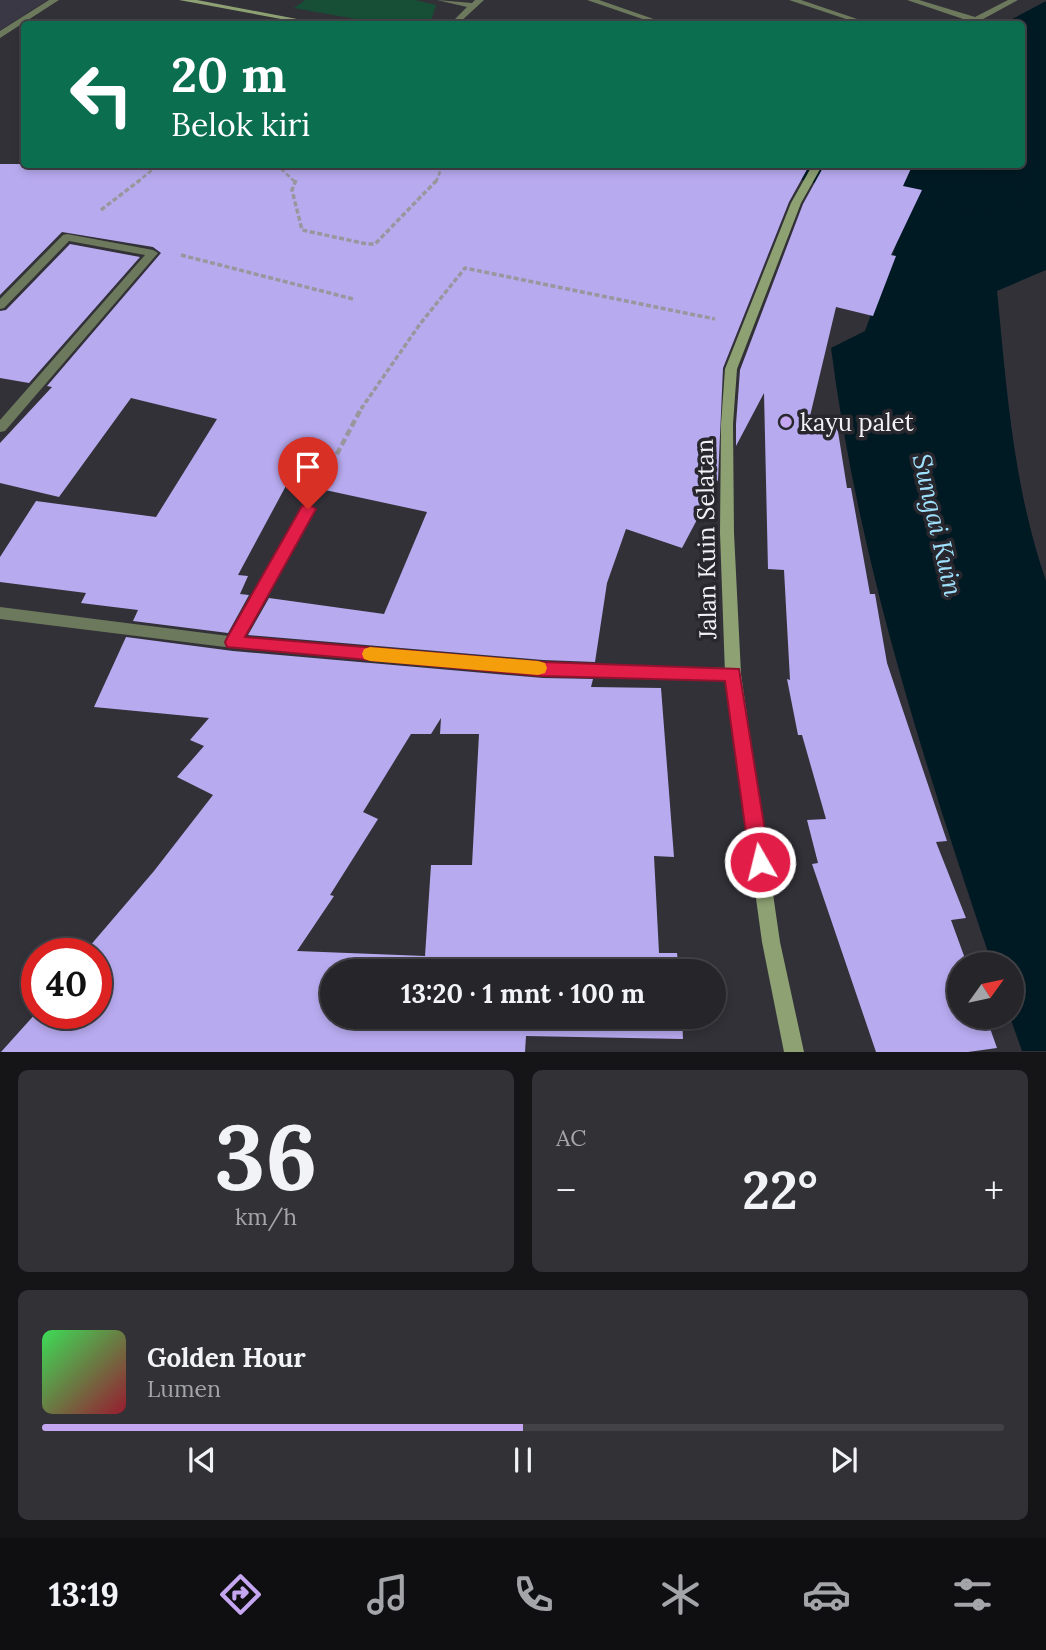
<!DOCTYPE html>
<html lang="id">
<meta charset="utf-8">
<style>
:root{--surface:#26252a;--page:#323136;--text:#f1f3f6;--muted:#a4a5a8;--line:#424247;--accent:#c5a7f1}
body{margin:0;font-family:Lora,serif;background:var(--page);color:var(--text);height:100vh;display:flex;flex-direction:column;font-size:26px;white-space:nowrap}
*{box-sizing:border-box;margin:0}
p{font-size:23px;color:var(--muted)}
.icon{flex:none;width:38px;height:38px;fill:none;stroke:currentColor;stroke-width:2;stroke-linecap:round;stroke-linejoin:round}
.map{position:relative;height:1052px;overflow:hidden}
.details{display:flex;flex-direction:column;gap:18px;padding:18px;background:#151417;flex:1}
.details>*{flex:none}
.guide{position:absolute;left:21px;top:21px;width:1004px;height:147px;border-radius:7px;box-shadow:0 4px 10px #0003,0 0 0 2px var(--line);background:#0b6e4f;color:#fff;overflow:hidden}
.needle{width:46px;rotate:57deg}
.fabs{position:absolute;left:947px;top:952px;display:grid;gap:14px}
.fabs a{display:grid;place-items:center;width:77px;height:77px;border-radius:50%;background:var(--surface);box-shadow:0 4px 10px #0003,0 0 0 2px var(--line);font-size:35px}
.speed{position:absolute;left:21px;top:938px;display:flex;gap:14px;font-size:35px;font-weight:700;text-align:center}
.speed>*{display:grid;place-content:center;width:91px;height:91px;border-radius:50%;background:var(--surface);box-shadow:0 4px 10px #0003,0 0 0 2px var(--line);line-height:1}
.speed .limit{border:10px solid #d22;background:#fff;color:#111}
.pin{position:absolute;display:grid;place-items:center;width:60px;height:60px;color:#fff;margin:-72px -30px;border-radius:50% 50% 50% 0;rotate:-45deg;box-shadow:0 0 7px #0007}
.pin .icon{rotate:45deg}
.me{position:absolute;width:77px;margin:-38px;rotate:352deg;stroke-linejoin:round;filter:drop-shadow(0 0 5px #0008)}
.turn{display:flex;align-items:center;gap:24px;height:147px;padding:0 35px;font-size:32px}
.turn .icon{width:91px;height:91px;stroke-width:2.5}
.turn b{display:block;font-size:49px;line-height:60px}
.big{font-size:52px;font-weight:700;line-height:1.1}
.details .widget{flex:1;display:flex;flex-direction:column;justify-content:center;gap:10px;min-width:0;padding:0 24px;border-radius:10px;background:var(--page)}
.details .dial{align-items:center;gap:0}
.dial b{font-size:91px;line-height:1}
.song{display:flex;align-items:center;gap:21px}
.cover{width:84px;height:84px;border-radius:10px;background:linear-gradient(135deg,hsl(130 70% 55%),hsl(350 70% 35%))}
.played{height:7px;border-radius:4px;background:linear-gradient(90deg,var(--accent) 50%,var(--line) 50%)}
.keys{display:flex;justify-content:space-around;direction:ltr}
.heat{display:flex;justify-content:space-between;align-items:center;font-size:38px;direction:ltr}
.details .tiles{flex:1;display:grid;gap:18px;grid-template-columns:1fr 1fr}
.widget:last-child{grid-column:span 2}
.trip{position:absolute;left:320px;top:959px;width:406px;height:70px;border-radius:35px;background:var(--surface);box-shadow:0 4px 10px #0003,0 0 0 2px var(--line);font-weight:700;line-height:70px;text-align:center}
.dock{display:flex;height:112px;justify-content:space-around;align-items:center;background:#0f0f11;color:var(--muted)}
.dock .icon{width:49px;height:49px}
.dock .current{color:var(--accent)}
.dock b{font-size:32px;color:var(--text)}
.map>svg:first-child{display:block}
.built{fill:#3a3845}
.green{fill:#164e36}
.water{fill:#001a24}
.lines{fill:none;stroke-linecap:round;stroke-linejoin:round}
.river{fill:#001a24;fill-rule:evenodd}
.building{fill:#b8aaef;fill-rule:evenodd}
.path-far2{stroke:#98979d;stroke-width:2.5;stroke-dasharray:4.5 2.5;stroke-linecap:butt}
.path-far1{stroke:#98979d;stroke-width:3.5;stroke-dasharray:5 2.5;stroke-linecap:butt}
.path{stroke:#98979d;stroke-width:4.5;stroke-dasharray:7 3.5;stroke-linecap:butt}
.street{fill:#6d795d;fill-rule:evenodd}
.secondary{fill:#8ea173;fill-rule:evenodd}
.route{fill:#e11d48;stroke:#92132f;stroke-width:2}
.slow{fill:#f59e0b}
.poi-dot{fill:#c5a7f1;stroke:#28272e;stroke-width:2.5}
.labels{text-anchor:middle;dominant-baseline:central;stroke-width:7;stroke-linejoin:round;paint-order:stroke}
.poi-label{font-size:24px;fill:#f2f1f6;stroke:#28272e;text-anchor:start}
.street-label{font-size:24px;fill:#f2f1f6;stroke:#28272e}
.water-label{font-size:26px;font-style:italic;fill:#9fe0fd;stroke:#28272e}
</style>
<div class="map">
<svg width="1046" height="1052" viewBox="0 0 1046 1052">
<rect width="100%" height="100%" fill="#323138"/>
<path class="built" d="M 0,0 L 47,0 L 0,30 Z"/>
<path class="green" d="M 305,0 L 415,0 L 436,5 L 430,24 L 384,24 L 294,8 Z"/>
<path class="water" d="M 1046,1 L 1046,270 L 997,291 C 1007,391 1013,485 1046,581 L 1046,1051 L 1022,1051 L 1010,1017 L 1012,964 L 992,964 C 924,763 858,559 831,348 L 865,331 L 916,189 L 916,165 L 1022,164 L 1022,24 L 1003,24 Z"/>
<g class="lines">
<path class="river" d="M 786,164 L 939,164 L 1014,179 L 1025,194 L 1014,209 L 990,215 L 819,184 L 795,178 Z"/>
</g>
<path class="building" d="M 0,164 L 810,164 L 789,202 L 723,368 L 718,480 L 682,548 L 626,529 L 607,583 L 595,662 L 543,660 L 248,635 L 269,598 L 384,614 L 427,512 L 288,482 L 238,575 L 248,576 L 240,594 L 249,595 L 228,633 L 133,621 L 138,610 L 81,603 L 86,593 L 0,582 L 0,557 L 36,501 L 156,517 L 217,419 L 131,398 L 59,497 L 0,483 L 0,443 L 52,387 L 47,386 L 161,253 L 153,247 L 62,232 L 0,295 Z
M 825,164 L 913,164 L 903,186 L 922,190 L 891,255 L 896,256 L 873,316 L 836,307 L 810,416 L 836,419 L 847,488 L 851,488 L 870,594 L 875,594 L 887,663 L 947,841 L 936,842 L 966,918 L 951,920 L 967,964 L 959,964 L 959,1017 L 986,1017 L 997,1048 L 968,1052 L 876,1052 L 812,864 L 818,863 L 807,820 L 826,819 L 802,735 L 798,735 L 787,679 L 790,680 L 784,570 L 768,569 L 764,393 L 736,446 L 736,424 L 740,370 L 803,204 Z
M 70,244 L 140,257 L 29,383 L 0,378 L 0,311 L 6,310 Z
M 126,637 L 233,651 L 543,678 L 593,679 L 591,687 L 661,688 L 674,857 L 654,856 L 659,953 L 677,953 L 679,971 L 332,971 L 332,1017 L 682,1017 L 683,1039 L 526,1036 L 525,1052 L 1,1052 L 37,1012 L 96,1013 L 96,954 L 83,954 L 154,871 L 213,795 L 177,777 L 204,746 L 190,740 L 209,718 L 94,707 ZM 441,718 L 440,734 L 479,734 L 472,865 L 431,865 L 425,956 L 297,951 L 334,896 L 330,895 L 378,819 L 363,812 L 411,734 L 431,734 Z"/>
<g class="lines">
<path class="path-far2" d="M 276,164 L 295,182
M 137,182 L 160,164
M 436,182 L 443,164"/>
<path class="path-far1" d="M 296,180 L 292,190 L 302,230 L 367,244 L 375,244 L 437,180
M 101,210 L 140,180
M 181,255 L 353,299
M 361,409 L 420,324 L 465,268 L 715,319"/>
<path class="path" d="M 322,482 L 362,407"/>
<path class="street" d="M 49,0 L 59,0 L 0,38 L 0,31 Z
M 437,0 L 472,3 L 475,0 L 484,0 L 458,24 L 450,24 L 467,7 Z
M 587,0 L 599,0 L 668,24 L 657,24 Z
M 789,0 L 801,0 L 872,24 L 861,24 Z
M 907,0 L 919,0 L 975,17 L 1008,0 L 1018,0 L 974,24 L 965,24 L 969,21 Z
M 67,234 L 153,250 L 158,253 L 5,431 L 0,432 L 0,420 L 145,255 L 69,241 L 4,308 L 0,309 L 0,299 L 63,235 Z
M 308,504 L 315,509 L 244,637 L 543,663 L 733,668 L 739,670 L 741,674 L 739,678 L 733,680 L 543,675 L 233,648 L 0,619 L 0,607 L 229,636 L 303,506 Z"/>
<path class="secondary" d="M 179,0 L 197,0 L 323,24 L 308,24 Z
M 813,164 L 823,164 L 801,203 L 737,369 L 733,424 L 734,533 L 741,674 L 780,942 L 804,1052 L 784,1052 L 762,942 L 725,674 L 720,533 L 721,424 L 725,369 L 791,203 Z"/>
</g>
<path class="route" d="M 308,504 L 316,509 L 245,637 L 542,662 L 739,669 L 770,862 L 767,868 L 760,871 L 753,868 L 750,862 L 725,681 L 542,676 L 227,647 L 225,642 L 227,638 L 302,506 Z"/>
<path class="slow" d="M 370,647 L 538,661 L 545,663 L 547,668 L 545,673 L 538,675 L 370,661 L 364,659 L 362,654 L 364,649 Z"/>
<circle class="poi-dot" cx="786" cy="422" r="7"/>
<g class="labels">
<g class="poi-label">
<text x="800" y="422">kayu palet</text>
</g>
<g class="street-label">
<text transform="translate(706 539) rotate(-91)">Jalan Kuin Selatan</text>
</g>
<g class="water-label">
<text transform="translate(938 525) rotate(77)">Sungai Kuin</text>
</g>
</g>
</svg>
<div class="fabs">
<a><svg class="needle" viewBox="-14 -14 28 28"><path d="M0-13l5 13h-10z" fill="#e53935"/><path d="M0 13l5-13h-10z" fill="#a4a5a8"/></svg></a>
</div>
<div class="speed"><div class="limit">40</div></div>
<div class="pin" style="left:308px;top:509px;background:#d93025"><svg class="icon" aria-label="arrive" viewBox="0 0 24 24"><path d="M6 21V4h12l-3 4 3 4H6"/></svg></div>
<svg class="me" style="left:760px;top:862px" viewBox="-20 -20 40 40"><circle r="17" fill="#e11d48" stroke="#fff" stroke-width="3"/><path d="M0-11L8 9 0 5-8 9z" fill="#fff"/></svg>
<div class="trip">13:20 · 1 mnt · 100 m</div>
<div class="guide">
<div class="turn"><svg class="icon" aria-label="left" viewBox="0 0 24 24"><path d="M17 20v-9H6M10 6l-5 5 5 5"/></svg><div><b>20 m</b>Belok kiri</div></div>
</div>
</div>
<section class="details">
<div class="tiles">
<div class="widget dial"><b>36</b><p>km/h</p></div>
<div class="widget"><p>AC</p>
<div class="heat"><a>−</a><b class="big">22°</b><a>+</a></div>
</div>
<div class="widget">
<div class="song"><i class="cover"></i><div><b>Golden Hour</b><p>Lumen</p></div></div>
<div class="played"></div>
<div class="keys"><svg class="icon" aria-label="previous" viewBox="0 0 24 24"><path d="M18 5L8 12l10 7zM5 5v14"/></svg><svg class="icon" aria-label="pause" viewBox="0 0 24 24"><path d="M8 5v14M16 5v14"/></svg><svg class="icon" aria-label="next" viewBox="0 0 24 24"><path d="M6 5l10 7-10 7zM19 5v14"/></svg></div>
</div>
</div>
</section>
<nav class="dock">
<b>13:19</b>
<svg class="icon current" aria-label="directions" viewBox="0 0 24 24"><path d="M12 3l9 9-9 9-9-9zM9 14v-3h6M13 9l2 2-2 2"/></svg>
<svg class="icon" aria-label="music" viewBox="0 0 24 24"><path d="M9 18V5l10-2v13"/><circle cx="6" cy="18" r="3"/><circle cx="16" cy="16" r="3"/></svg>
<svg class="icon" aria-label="phone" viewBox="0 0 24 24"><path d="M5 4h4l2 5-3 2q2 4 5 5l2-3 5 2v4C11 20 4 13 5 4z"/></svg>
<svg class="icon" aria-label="climate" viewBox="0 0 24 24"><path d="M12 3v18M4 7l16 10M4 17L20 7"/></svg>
<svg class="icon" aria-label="car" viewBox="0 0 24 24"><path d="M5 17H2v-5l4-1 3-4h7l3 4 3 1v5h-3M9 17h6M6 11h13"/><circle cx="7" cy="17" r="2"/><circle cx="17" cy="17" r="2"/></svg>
<svg class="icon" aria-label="filters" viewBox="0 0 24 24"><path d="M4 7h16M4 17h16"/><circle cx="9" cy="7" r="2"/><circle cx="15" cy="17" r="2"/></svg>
</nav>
